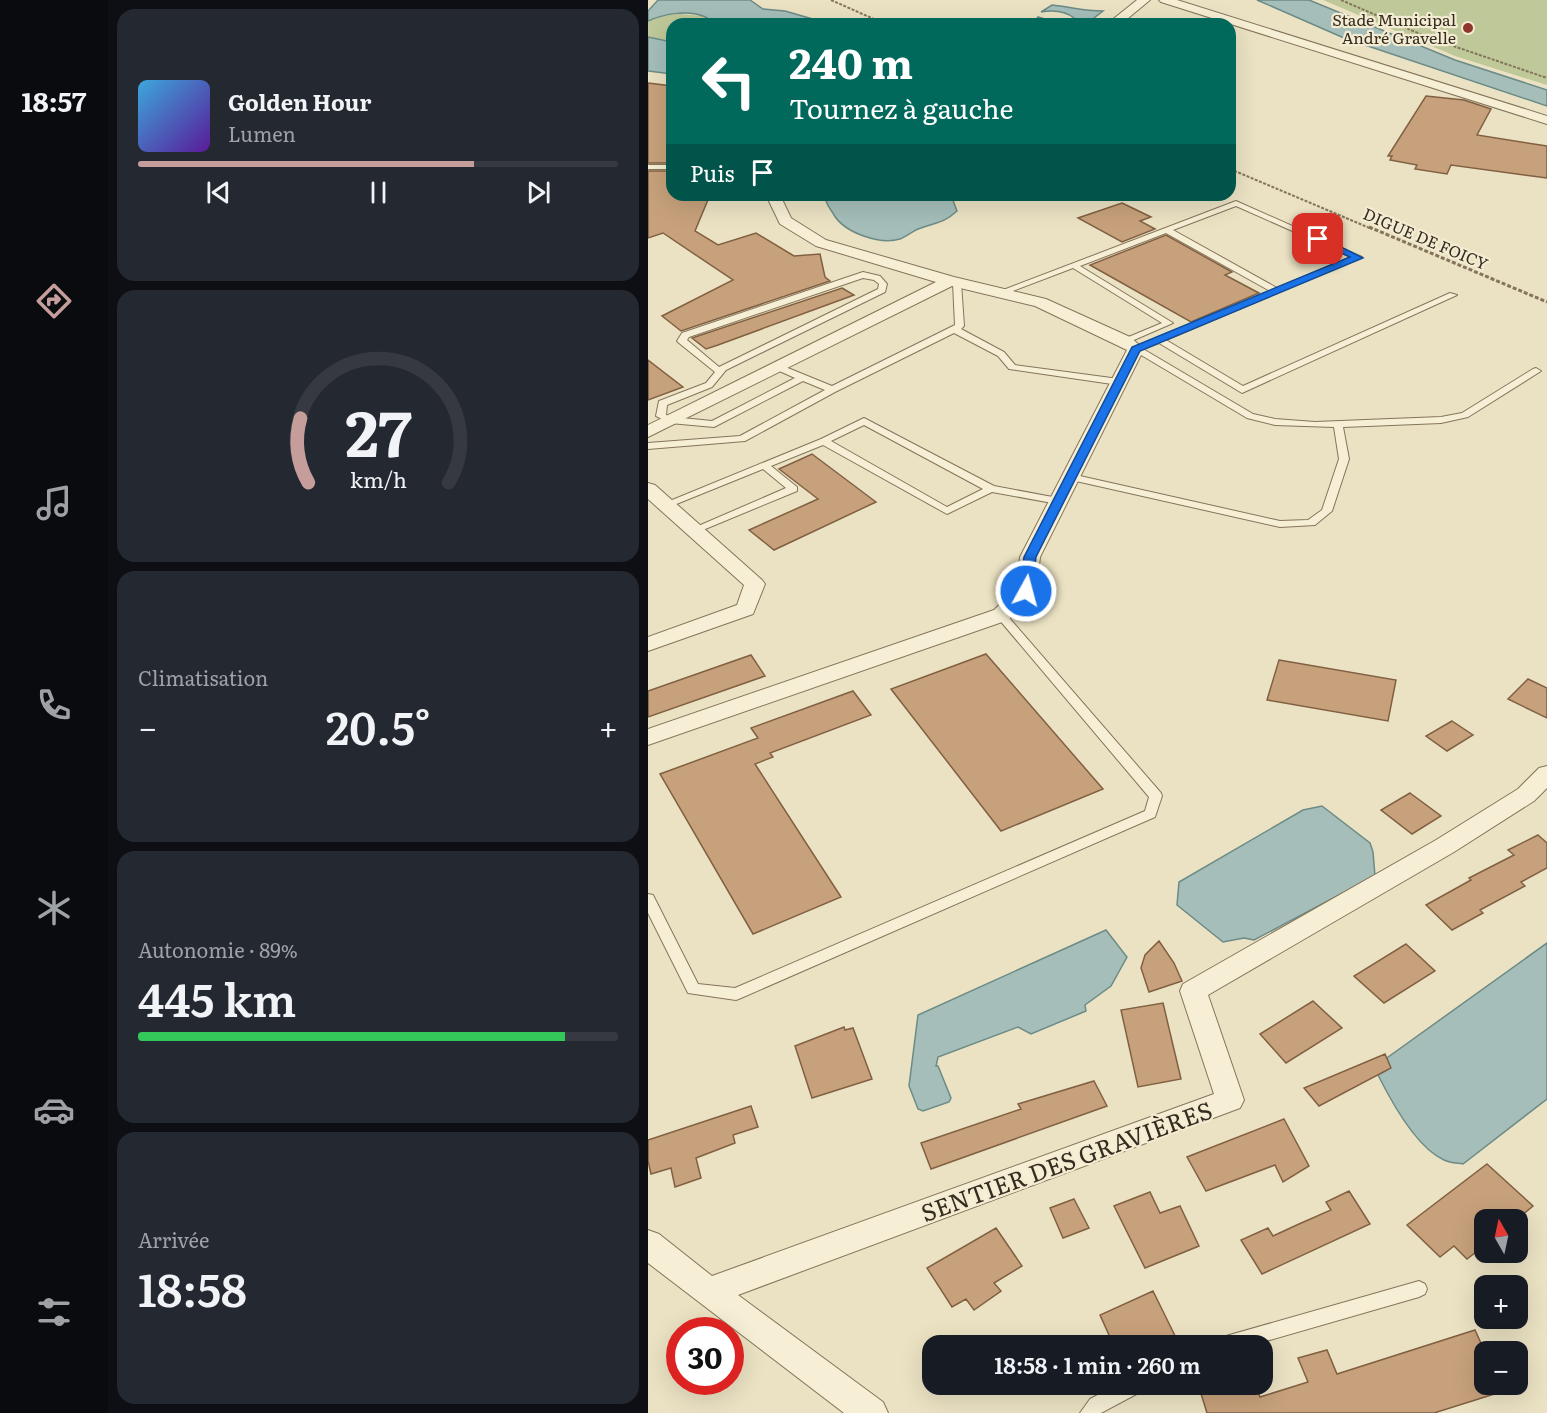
<!DOCTYPE html>
<html lang="fr">
<meta charset="utf-8">
<style>
:root{--surface:#171b24;--page:#242831;--text:#f1f3f6;--muted:#9ea1a6;--line:#363941;--accent:#c59e9c}
body{margin:0;font-family:Literata,serif;background:var(--page);color:var(--text);height:100vh;display:flex;flex-direction:column;font-size:22px;white-space:nowrap}
*{box-sizing:border-box;margin:0}
p{font-size:20px;color:var(--muted)}
.icon{flex:none;width:33px;height:33px;fill:none;stroke:currentColor;stroke-width:2;stroke-linecap:round;stroke-linejoin:round}
.map{position:relative;flex:1;overflow:hidden}
.drawer{display:flex;flex-direction:column;gap:9px;padding:9px;background:#0d0f14;width:540px}
.drawer>*{flex:none}
.hud{position:absolute;left:18px;top:18px;width:570px;height:183px;border-radius:18px;box-shadow:0 6px 24px #0002;background:#00695c;color:#fff;overflow:hidden}
.needle{width:39px;rotate:351deg}
.tools{position:absolute;left:826px;top:1209px;display:grid;gap:12px}
.tools a{display:grid;place-items:center;width:54px;height:54px;border-radius:12px;background:var(--surface);box-shadow:0 6px 24px #0002;font-size:30px}
.speed{position:absolute;left:18px;top:1317px;display:flex;gap:12px;font-size:30px;font-weight:700;text-align:center}
.speed>*{display:grid;place-content:center;width:78px;height:78px;border-radius:50%;background:var(--surface);box-shadow:0 6px 24px #0002;line-height:1}
.speed .limit{border:9px solid #d22;background:#fff;color:#111}
.pin{position:absolute;display:grid;place-items:center;width:51px;height:51px;color:#fff;margin:-26px;border-radius:12px;box-shadow:0 3px 9px #0006}
.me{position:absolute;width:66px;margin:-33px;rotate:7deg;stroke-linejoin:round;filter:drop-shadow(0 0 4px #0008)}
.turn{display:flex;align-items:center;gap:21px;height:126px;padding:0 24px;font-size:27px}
.turn .icon{width:78px;height:78px;stroke-width:2.5}
.turn b{display:block;font-size:42px;line-height:51px}
.then{display:flex;align-items:center;height:57px;padding:0 24px;background:#0003;gap:12px;font-size:22px}
.big{font-size:45px;font-weight:600;line-height:1.1}
.drawer .widget{flex:1;display:flex;flex-direction:column;justify-content:center;gap:9px;min-width:0;padding:0 21px;border-radius:18px;background:var(--page)}
.drawer .dial{align-items:center;gap:0}
.dial svg{height:156px;overflow:visible;fill:none;stroke:var(--line);stroke-width:7;stroke-linecap:round;text-anchor:middle}
.dial text{fill:var(--text);stroke:none}
.song{display:flex;align-items:center;gap:18px}
.cover{width:72px;height:72px;border-radius:9px;background:linear-gradient(135deg,hsl(200 70% 55%),hsl(270 70% 35%))}
.played{height:6px;border-radius:3px;background:linear-gradient(90deg,var(--accent) 70%,var(--line) 70%)}
.keys{display:flex;justify-content:space-around;direction:ltr}
.heat{display:flex;justify-content:space-between;align-items:center;font-size:33px;direction:ltr}
.charge{height:9px;border-radius:4px;background:linear-gradient(90deg,#34c759 89%,var(--line) 0)}
.trip{position:absolute;left:274px;top:1335px;width:351px;height:60px;border-radius:18px;background:var(--surface);box-shadow:0 6px 24px #0002;font-weight:600;line-height:60px;text-align:center}
main{display:flex;flex:1;min-height:0}
.dock{display:flex;flex-direction:column;width:108px;justify-content:space-around;align-items:center;background:#090b0e;color:var(--muted)}
.dock .icon{width:42px;height:42px}
.dock .selected{color:var(--accent)}
.dock b{font-size:27px;color:var(--text)}
.map>svg:first-child{display:block}
.green{fill:#bec898}
.water{fill:#a5beb9;stroke:#6c8b86;stroke-width:1.5}
.building{fill:#c7a17b;stroke:#816042;stroke-width:1.5}
.lines{fill:none;stroke-linecap:round;stroke-linejoin:round}
.service-casing{stroke:#84745b;stroke-width:2}
.minor-casing{stroke:#84745b;stroke-width:2}
.path-far1{stroke:#84745b;stroke-width:2;stroke-dasharray:3 1.5;stroke-linecap:butt}
.path{stroke:#84745b;stroke-width:3;stroke-dasharray:4 2;stroke-linecap:butt}
.service{fill:#f6efd5;fill-rule:evenodd}
.minor{fill:#f6efd5;fill-rule:evenodd}
.route{fill:#1a73e8;stroke:#114b97;stroke-width:1.5}
.poi-dot{fill:#8f362f;stroke:#f3ecd2;stroke-width:2}
.labels{text-anchor:middle;dominant-baseline:central;stroke-width:4.5;stroke-linejoin:round;paint-order:stroke}
.far-poi-label{font-size:16px;fill:#352b1e;stroke:#f3ecd2;text-anchor:end}
.far-street-label{font-size:16px;fill:#352b1e;stroke:#f3ecd2}
.near-street-label{font-size:24px;fill:#352b1e;stroke:#f3ecd2}
</style>
<main>
<nav class="dock">
<b>18:57</b>
<svg class="icon selected" aria-label="directions" viewBox="0 0 24 24"><path d="M12 3l9 9-9 9-9-9zM9 14v-3h6M13 9l2 2-2 2"/></svg>
<svg class="icon" aria-label="music" viewBox="0 0 24 24"><path d="M9 18V5l10-2v13"/><circle cx="6" cy="18" r="3"/><circle cx="16" cy="16" r="3"/></svg>
<svg class="icon" aria-label="phone" viewBox="0 0 24 24"><path d="M5 4h4l2 5-3 2q2 4 5 5l2-3 5 2v4C11 20 4 13 5 4z"/></svg>
<svg class="icon" aria-label="climate" viewBox="0 0 24 24"><path d="M12 3v18M4 7l16 10M4 17L20 7"/></svg>
<svg class="icon" aria-label="car" viewBox="0 0 24 24"><path d="M5 17H2v-5l4-1 3-4h7l3 4 3 1v5h-3M9 17h6M6 11h13"/><circle cx="7" cy="17" r="2"/><circle cx="17" cy="17" r="2"/></svg>
<svg class="icon" aria-label="filters" viewBox="0 0 24 24"><path d="M4 7h16M4 17h16"/><circle cx="9" cy="7" r="2"/><circle cx="15" cy="17" r="2"/></svg>
</nav>
<section class="drawer">
<div class="widget">
<div class="song"><i class="cover"></i><div><b>Golden Hour</b><p>Lumen</p></div></div>
<div class="played"></div>
<div class="keys"><svg class="icon" aria-label="previous" viewBox="0 0 24 24"><path d="M18 5L8 12l10 7zM5 5v14"/></svg><svg class="icon" aria-label="pause" viewBox="0 0 24 24"><path d="M8 5v14M16 5v14"/></svg><svg class="icon" aria-label="next" viewBox="0 0 24 24"><path d="M6 5l10 7-10 7zM19 5v14"/></svg></div>
</div>
<div class="widget dial"><svg viewBox="0 0 100 80">
<path d="M14 69A42 42 0 1 1 86 69"/>
<path d="M14 69A42 42 0 0 1 10 36" stroke="#c59e9c"/>
<text x="50" y="56" font-size="32" font-weight="700">27</text>
<text x="50" y="72" font-size="11">km/h</text>
</svg></div>
<div class="widget"><p>Climatisation</p>
<div class="heat"><a>−</a><b class="big">20.5°</b><a>+</a></div>
</div>
<div class="widget"><p>Autonomie · 89%</p><b class="big">445 km</b><div class="charge"></div></div>
<div class="widget"><p>Arrivée</p><b class="big">18:58</b></div>
</section>
<div class="map">
<svg width="899" height="1413" viewBox="0 0 899 1413">
<rect width="100%" height="100%" fill="#ebe2c3"/>
<path class="green" d="M 675,0 L 899,0 L 899,85 L 807,56 Z
M 32,14 L 55,16 L 68,24 L 24,24 L 24,42 L 0,37 L 0,21 L 11,16 Z"/>
<path class="water" d="M 10,0 L 102,0 L 115,9 L 137,11 L 182,24 L 68,24 C 64,22 59,17 55,16 C 39,10 15,14 0,21 L 0,11 Z
M 609,0 L 661,0 L 807,60 L 899,90 L 899,106 L 696,38 Z
M 404,5 C 423,7 435,11 455,11 L 438,24 L 385,24 L 390,17 L 406,22 L 424,21 L 426,18 C 417,11 405,10 393,12 Z
M 0,37 L 24,42 L 24,74 L 0,71 Z
M 177,195 L 303,195 L 309,211 C 296,223 289,222 273,228 C 266,230 259,236 252,239 C 232,245 197,233 186,215 C 182,208 177,204 177,195 Z
M 674,806 L 722,843 L 725,852 L 727,876 L 606,940 L 596,938 L 575,942 L 529,905 L 531,882 L 655,810 Z
M 458,930 L 479,957 L 463,986 L 437,1005 L 438,1011 L 383,1034 L 370,1027 L 290,1057 L 288,1066 L 290,1066 L 303,1098 L 301,1102 L 275,1111 L 270,1109 L 261,1086 L 270,1015 Z
M 899,943 L 899,1099 L 815,1164 C 809,1163 802,1163 796,1160 C 769,1148 743,1101 730,1075 L 739,1070 L 736,1060 Z"/>
<path class="building" d="M 0,83 L 24,86 L 24,163 L 0,163 Z
M 778,96 L 816,100 L 843,109 L 829,135 L 899,146 L 899,178 L 803,165 L 799,174 L 767,169 L 769,165 L 742,160 L 744,156 L 740,156 Z
M 0,171 L 24,171 L 24,195 L 62,195 L 47,231 L 70,245 L 108,233 L 146,256 L 172,254 L 177,277 L 182,281 L 33,331 L 14,316 L 85,280 L 15,233 L 0,238 Z
M 474,203 L 503,217 L 492,221 L 507,229 L 474,242 L 430,218 Z
M 518,235 L 584,272 L 577,275 L 611,293 L 543,322 L 442,265 Z
M 194,288 L 206,295 L 70,345 L 58,349 L 44,338 Z
M 0,360 L 35,387 L 0,400 Z
M 164,454 L 228,502 L 126,550 L 101,530 L 170,499 L 131,469 Z
M 338,654 L 455,789 L 353,831 L 243,689 Z
M 103,655 L 117,676 L 0,717 L 0,691 Z
M 631,660 L 748,680 L 740,721 L 619,700 Z
M 880,679 L 899,688 L 899,718 L 860,699 Z
M 205,691 L 223,715 L 122,753 L 125,757 L 107,764 L 193,897 L 105,934 L 12,774 L 110,738 L 103,728 Z
M 804,721 L 825,735 L 799,751 L 778,736 Z
M 762,793 L 793,816 L 764,834 L 733,810 Z
M 890,835 L 899,843 L 899,868 L 873,882 L 877,886 L 832,910 L 835,913 L 804,930 L 778,905 L 823,880 L 821,878 L 866,855 L 860,850 Z
M 511,941 L 526,963 L 534,981 L 501,992 L 493,968 L 497,955 Z
M 758,944 L 787,971 L 736,1003 L 706,976 Z
M 665,1001 L 694,1028 L 638,1063 L 612,1034 Z
M 515,1003 L 533,1079 L 490,1087 L 473,1010 Z
M 196,1027 L 197,1030 L 205,1028 L 224,1079 L 164,1098 L 147,1046 Z
M 737,1054 L 743,1068 L 671,1106 L 656,1088 Z
M 446,1081 L 459,1106 L 283,1169 L 273,1143 L 373,1109 L 370,1104 Z
M 103,1106 L 110,1127 L 85,1135 L 87,1143 L 48,1158 L 53,1178 L 27,1187 L 23,1168 L 3,1174 L 0,1161 L 0,1140 Z
M 636,1119 L 661,1166 L 635,1182 L 627,1165 L 558,1191 L 539,1157 Z
M 839,1164 L 885,1206 L 868,1220 L 837,1220 L 837,1245 L 819,1259 L 806,1246 L 792,1257 L 759,1225 Z
M 701,1191 L 722,1224 L 614,1274 L 593,1240 L 620,1228 L 625,1236 L 651,1224 L 683,1210 L 678,1202 Z
M 502,1192 L 512,1213 L 532,1206 L 551,1246 L 497,1268 L 466,1206 Z
M 426,1199 L 441,1228 L 415,1238 L 402,1208 Z
M 348,1228 L 374,1266 L 346,1283 L 353,1291 L 326,1310 L 318,1299 L 304,1307 L 279,1268 Z
M 505,1291 L 532,1346 L 466,1346 L 452,1315 Z
M 827,1330 L 837,1352 L 837,1384 L 853,1384 L 856,1391 L 786,1413 L 559,1413 L 550,1384 L 607,1384 L 612,1397 L 660,1382 L 650,1358 L 679,1350 L 689,1374 Z"/>
<g class="lines">
<defs>
<path id="service" d="M 0,165 L 24,165 L 24,169 L 0,169 Z
M 588,201 L 714,257 L 518,340 L 595,386 L 802,293 L 809,295 L 594,393 L 511,343 L 495,349 L 605,414 L 627,419 L 667,422 L 793,417 L 814,413 L 885,369 L 888,368 L 893,371 L 820,417 L 793,423 L 695,427 L 701,459 L 684,511 L 667,525 L 632,527 L 419,479 L 418,477 L 423,474 L 632,521 L 660,520 L 674,510 L 691,459 L 686,427 L 627,425 L 599,418 L 483,349 L 622,291 L 518,233 L 432,266 L 525,323 L 479,343 L 473,343 L 471,341 L 514,323 L 425,268 L 357,294 L 350,292 ZM 588,206 L 703,257 L 629,288 L 525,230 Z
M 215,272 L 232,276 L 239,284 L 237,292 L 78,370 L 64,387 L 19,405 L 18,415 L 24,417 L 64,421 L 147,378 L 127,369 L 125,367 L 130,364 L 184,386 L 307,325 L 305,283 L 309,280 L 313,283 L 316,326 L 313,329 L 356,352 L 367,365 L 471,379 L 476,382 L 471,385 L 361,369 L 350,356 L 306,333 L 187,392 L 97,441 L 0,449 L 0,443 L 92,436 L 177,390 L 155,381 L 66,427 L 22,423 L 8,416 L 11,401 L 58,383 L 67,372 L 31,343 L 29,341 L 34,333 ZM 215,278 L 226,280 L 231,284 L 230,289 L 71,367 L 39,340 L 41,337 Z
M 216,418 L 346,486 L 410,498 L 415,501 L 410,504 L 344,492 L 299,514 L 175,445 L 123,466 L 149,487 L 149,491 L 50,532 L 46,533 L 41,530 L 138,488 L 115,469 L 21,507 L 17,508 L 12,505 L 173,439 ZM 216,425 L 335,489 L 299,507 L 183,441 Z
M 353,612 L 357,613 L 513,793 L 514,796 L 507,817 L 93,998 L 88,1000 L 40,993 L 0,913 L 0,894 L 5,895 L 7,899 L 50,984 L 87,988 L 497,811 L 501,797 L 349,617 L 347,615 Z
M 771,1281 L 777,1284 L 779,1289 L 777,1294 L 771,1297 L 601,1346 L 563,1346 L 565,1340 L 571,1338 Z
M 471,1384 L 499,1384 L 496,1390 L 453,1413 L 432,1413 L 442,1399 Z"/>
<path id="minor" d="M 489,0 L 502,0 L 473,24 L 459,24 Z
M 511,0 L 529,0 L 899,116 L 899,124 L 513,2 Z
M 118,195 L 132,195 L 143,218 L 178,240 L 306,277 L 398,299 L 482,337 L 496,349 L 392,557 L 388,591 L 360,620 L 0,745 L 0,729 L 346,610 L 368,589 L 372,557 L 479,350 L 387,306 L 304,286 L 0,437 L 0,425 L 288,282 L 168,246 L 132,224 Z
M 0,483 L 7,485 L 114,580 L 117,584 L 105,614 L 0,651 L 0,637 L 89,605 L 96,585 L 0,499 Z
M 899,766 L 899,788 L 886,801 L 806,852 L 560,995 L 596,1100 L 592,1108 L 90,1295 L 235,1402 L 240,1413 L 196,1413 L 0,1263 L 0,1230 L 11,1234 L 64,1276 L 566,1094 L 532,991 L 535,984 L 788,840 L 870,789 L 891,768 Z"/>
</defs>
<use href="#service" class="service-casing"/>
<use href="#minor" class="minor-casing"/>
<path class="path-far1" d="M 183,0 L 237,24
M 693,0 L 779,37 L 899,78
M 582,169 L 724,229"/>
<path class="path" d="M 721,227 L 899,302"/>
<use href="#service" class="service"/>
<use href="#minor" class="minor"/>
</g>
<path class="route" d="M 666,237 L 673,237 L 715,258 L 492,351 L 388,557 L 384,591 L 378,595 L 373,594 L 371,591 L 376,557 L 484,347 L 702,257 L 666,241 Z"/>
<circle class="poi-dot" cx="820" cy="28" r="6"/>
<g class="labels">
<g class="far-poi-label">
<text x="808" y="19">Stade Municipal<tspan x="808" dy="18">André Gravelle</tspan></text>
</g>
<g class="far-street-label">
<text transform="translate(778 238) rotate(23)">DIGUE DE FOICY</text>
</g>
<g class="near-street-label">
<text transform="translate(418 1160) rotate(-20)">SENTIER DES GRAVIÈRES</text>
</g>
</g>
</svg>
<div class="tools">
<a><svg class="needle" viewBox="-14 -14 28 28"><path d="M0-13l5 13h-10z" fill="#e53935"/><path d="M0 13l5-13h-10z" fill="#9ea1a6"/></svg></a>
<a>+</a>
<a>−</a>
</div>
<div class="speed"><div class="limit">30</div></div>
<div class="pin" style="left:670px;top:239px;background:#d93025"><svg class="icon" aria-label="arrive" viewBox="0 0 24 24"><path d="M6 21V4h12l-3 4 3 4H6"/></svg></div>
<svg class="me" style="left:378px;top:591px" viewBox="-20 -20 40 40"><circle r="17" fill="#1a73e8" stroke="#fff" stroke-width="3"/><path d="M0-11L8 9 0 5-8 9z" fill="#fff"/></svg>
<div class="trip">18:58 · 1 min · 260 m</div>
<div class="hud">
<div class="turn"><svg class="icon" aria-label="left" viewBox="0 0 24 24"><path d="M17 20v-9H6M10 6l-5 5 5 5"/></svg><div><b>240 m</b>Tournez à gauche</div></div>
<div class="then">Puis<svg class="icon" aria-label="arrive" viewBox="0 0 24 24"><path d="M6 21V4h12l-3 4 3 4H6"/></svg></div>
</div>
</div>
</main>
